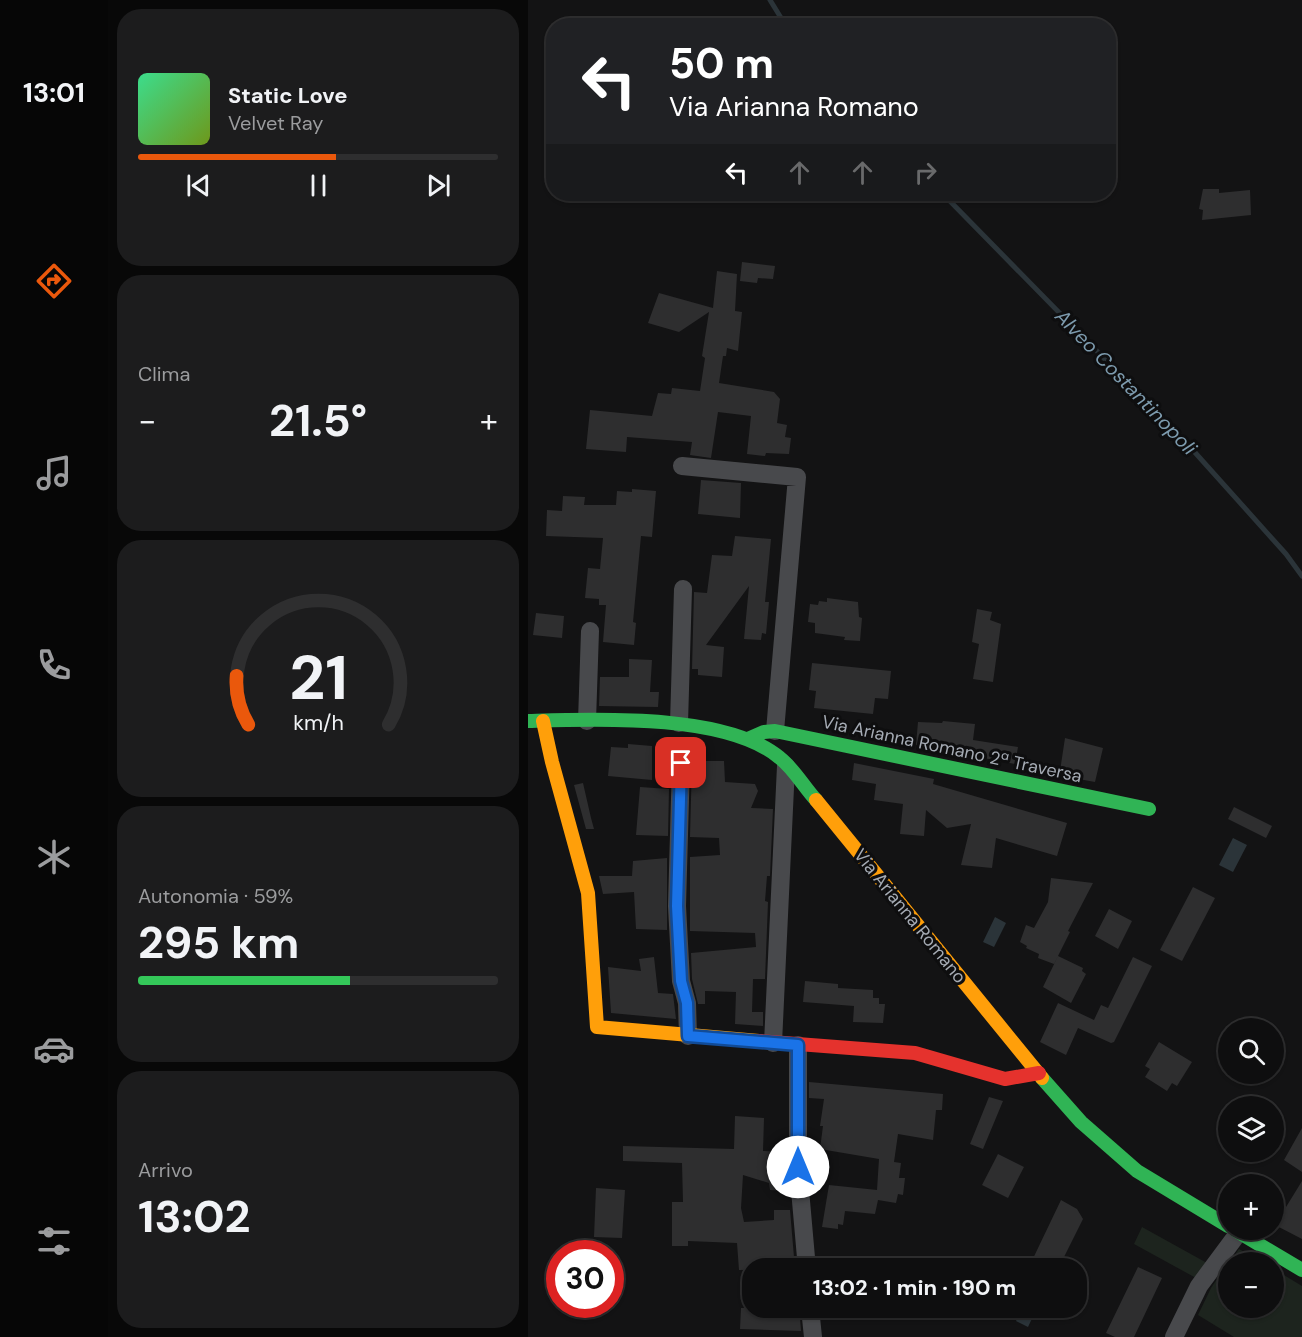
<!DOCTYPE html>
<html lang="it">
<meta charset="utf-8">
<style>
:root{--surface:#0e0e0f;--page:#1c1c1d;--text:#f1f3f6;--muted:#9b9c9e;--line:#2e2e2f;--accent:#ea580c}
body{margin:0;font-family:"DM Sans",sans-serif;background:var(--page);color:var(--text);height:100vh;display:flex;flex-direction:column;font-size:22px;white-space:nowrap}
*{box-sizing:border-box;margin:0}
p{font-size:20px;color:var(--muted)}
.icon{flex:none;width:33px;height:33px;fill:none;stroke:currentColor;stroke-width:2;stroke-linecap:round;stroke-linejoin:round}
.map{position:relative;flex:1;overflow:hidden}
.drawer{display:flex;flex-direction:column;gap:9px;padding:9px;background:#080808;width:420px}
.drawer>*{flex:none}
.hud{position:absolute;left:18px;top:18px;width:570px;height:183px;border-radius:24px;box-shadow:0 2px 4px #0004,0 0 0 2px var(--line);background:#202124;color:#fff;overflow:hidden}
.controls{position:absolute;left:690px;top:1018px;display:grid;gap:12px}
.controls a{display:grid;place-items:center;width:66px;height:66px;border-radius:50%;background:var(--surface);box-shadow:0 2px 4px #0004,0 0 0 2px var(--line);font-size:30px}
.speed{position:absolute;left:18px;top:1240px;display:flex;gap:12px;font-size:30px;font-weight:700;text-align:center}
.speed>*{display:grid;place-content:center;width:78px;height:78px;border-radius:50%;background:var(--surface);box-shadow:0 2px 4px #0004,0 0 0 2px var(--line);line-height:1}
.speed .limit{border:9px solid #d22;background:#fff;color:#111}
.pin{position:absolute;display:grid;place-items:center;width:51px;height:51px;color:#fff;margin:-26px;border-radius:12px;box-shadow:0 3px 9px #0006}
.me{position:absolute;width:66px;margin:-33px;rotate:0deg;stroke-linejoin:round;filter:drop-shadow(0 0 4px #0008)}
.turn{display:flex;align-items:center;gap:21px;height:126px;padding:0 24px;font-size:27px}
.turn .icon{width:78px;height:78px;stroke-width:2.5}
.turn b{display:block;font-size:42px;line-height:51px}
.lanes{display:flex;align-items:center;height:57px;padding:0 24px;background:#0003;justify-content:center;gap:30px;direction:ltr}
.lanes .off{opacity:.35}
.big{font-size:45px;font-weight:700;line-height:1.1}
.drawer .tile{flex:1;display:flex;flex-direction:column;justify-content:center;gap:9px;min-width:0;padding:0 21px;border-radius:24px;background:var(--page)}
.drawer .dial{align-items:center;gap:0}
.dial svg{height:156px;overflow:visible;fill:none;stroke:var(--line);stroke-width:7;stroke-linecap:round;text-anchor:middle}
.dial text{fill:var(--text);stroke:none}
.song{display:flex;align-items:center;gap:18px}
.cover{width:72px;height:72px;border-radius:9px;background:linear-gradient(135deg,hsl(150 70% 55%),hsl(80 70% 35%))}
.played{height:6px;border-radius:3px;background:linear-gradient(90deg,var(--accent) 55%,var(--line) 55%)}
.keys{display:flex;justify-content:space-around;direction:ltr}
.heat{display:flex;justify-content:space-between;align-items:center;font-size:33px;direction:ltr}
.charge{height:9px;border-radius:4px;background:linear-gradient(90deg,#34c759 59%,var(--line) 0)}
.trip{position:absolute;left:214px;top:1258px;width:345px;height:60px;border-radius:24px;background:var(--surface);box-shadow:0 2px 4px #0004,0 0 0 2px var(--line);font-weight:700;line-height:60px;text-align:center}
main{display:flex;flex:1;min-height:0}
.dock{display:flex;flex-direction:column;width:108px;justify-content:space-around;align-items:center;background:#060606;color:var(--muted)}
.dock .icon{width:42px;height:42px}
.dock .selected{color:var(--accent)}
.dock b{font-size:27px;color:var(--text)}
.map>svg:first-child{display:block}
.green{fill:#1d241e}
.water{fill:#2b3439}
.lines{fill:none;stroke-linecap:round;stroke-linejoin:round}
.stream{stroke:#2b3439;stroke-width:5}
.building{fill:#2e2e2f}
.street{stroke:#48494c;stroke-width:18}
.fast{stroke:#30b455;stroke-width:14}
.slow{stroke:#ff9f0a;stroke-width:14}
.jam{stroke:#e5322d;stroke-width:14}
.route-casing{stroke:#114b97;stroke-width:15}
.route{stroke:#1a73e8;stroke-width:10}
.labels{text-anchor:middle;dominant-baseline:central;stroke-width:6;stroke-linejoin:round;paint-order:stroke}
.street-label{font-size:18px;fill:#a5abb4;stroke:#0e0e0f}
.water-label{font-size:20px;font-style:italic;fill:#7d9bae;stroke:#0e0e0f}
</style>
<main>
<nav class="dock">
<b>13:01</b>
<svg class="icon selected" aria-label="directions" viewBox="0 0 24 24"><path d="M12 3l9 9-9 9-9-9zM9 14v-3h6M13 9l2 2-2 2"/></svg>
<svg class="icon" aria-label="music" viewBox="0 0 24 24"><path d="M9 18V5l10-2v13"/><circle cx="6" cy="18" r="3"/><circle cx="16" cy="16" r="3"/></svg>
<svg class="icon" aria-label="phone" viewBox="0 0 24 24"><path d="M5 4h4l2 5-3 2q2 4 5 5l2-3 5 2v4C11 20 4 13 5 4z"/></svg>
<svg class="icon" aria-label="climate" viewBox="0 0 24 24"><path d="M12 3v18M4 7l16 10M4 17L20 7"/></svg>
<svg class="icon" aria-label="car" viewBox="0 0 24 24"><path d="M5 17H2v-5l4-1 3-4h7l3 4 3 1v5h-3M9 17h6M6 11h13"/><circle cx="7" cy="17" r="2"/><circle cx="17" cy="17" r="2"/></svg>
<svg class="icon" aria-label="filters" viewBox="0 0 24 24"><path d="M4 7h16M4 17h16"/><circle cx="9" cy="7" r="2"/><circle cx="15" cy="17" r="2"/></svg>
</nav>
<section class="drawer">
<div class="tile">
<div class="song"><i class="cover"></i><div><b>Static Love</b><p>Velvet Ray</p></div></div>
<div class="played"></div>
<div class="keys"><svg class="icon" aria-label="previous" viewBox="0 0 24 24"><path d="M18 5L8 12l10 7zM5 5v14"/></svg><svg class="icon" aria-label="pause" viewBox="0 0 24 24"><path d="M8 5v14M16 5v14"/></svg><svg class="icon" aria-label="next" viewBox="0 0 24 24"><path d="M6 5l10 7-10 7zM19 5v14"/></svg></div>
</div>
<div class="tile"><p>Clima</p>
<div class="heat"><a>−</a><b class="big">21.5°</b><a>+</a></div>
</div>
<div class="tile dial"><svg viewBox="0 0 100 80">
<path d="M14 69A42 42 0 1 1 86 69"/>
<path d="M14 69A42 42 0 0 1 8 44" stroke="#ea580c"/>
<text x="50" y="56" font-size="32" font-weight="700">21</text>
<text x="50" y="72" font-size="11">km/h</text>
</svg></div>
<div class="tile"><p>Autonomia · 59%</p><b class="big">295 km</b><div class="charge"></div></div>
<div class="tile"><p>Arrivo</p><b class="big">13:02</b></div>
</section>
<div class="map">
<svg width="774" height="1337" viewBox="0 0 774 1337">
<rect width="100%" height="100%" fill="#131314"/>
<path class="green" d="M 614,1227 L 679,1263 L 668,1278 L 606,1244 Z
M 711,1249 L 735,1263 L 701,1263 Z
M 700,1263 L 700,1308 L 746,1308 L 746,1269 L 774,1286 L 774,1337 L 706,1337 L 670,1315 L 683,1288 Z"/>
<path class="water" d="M 705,838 L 719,845 L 705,872 L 691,865 Z
M 467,917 L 478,923 L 466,947 L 455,942 Z
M 495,1308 L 509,1308 L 500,1327 L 488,1321 Z"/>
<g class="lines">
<path class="stream" d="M 242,0 L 258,26
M 415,194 L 654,438 L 758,554 L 774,576"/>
</g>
<path class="building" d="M 675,189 L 691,189 L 691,193 L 722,190 L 723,215 L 674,220 L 675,210 L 671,209 Z
M 214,262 L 247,266 L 245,279 L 230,278 L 229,283 L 212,281 Z
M 189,271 L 209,274 L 207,311 L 214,312 L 210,351 L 199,348 L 198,356 L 195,356 L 191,383 L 246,392 L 252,399 L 249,423 L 259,425 L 257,437 L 263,438 L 261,454 L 238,453 L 237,456 L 219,454 L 223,416 L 190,412 L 183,458 L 162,455 L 164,442 L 99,437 L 98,452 L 58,449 L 62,410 L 124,416 L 130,393 L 143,394 L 144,388 L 172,391 L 177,358 L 174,356 L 181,312 L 151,332 L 120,323 L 131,293 L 185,308 Z
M 173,480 L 213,483 L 212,518 L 170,514 Z
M 104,489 L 128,491 L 124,537 L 113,536 L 105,622 L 108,623 L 106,645 L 75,642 L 78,605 L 71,605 L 71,599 L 57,598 L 60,568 L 72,569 L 75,538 L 18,536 L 19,510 L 34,511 L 35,496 L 57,497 L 56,505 L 88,505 L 89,491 L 104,492 Z
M 207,536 L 243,539 L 237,602 L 241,602 L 238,634 L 234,633 L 233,640 L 216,639 L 221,586 L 178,645 L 196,647 L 194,677 L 170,675 L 170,669 L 164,669 L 166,592 L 179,593 L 184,555 L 204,556 Z
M 299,598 L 330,602 L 331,617 L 334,618 L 332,641 L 316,640 L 317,637 L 287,633 L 287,623 L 280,622 L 282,604 L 290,605 L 291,601 L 299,602 Z
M 449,609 L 464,612 L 462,620 L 473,624 L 465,682 L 445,679 L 451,644 L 444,642 Z
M 8,613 L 36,616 L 34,638 L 5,635 Z
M 101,659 L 124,660 L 122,692 L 131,692 L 130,707 L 71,706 L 72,677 L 101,677 Z
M 284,663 L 363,671 L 360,699 L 347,698 L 345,714 L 286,708 L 288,691 L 281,690 Z
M 415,721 L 447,724 L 445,740 L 490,747 L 487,764 L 388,745 L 390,722 L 414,723 Z
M 537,738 L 575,748 L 567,782 L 545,778 L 546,774 L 532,771 Z
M 100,744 L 124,746 L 124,780 L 80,776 L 83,747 L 100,748 Z
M 164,761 L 196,761 L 197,782 L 227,784 L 230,791 L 223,808 L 245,809 L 242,876 L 239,876 L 237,901 L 240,902 L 237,979 L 225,979 L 224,1012 L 235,1012 L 235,1026 L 207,1024 L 208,992 L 177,991 L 177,1004 L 170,1004 L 164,979 L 163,953 L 228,947 L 227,933 L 162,931 L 162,857 L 192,855 L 191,838 L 162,837 Z
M 326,763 L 406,779 L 405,784 L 539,823 L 529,856 L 468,838 L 464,868 L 433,865 L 443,824 L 419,828 L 398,810 L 396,836 L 372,834 L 375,804 L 346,800 L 348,784 L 324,780 Z
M 55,783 L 63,818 L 66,829 L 58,829 L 46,785 Z
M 112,787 L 141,789 L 140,836 L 108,835 Z
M 706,807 L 744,826 L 738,838 L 700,819 Z
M 139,858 L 139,930 L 108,929 L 106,892 L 75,894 L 71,876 L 104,876 L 105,861 Z
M 523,878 L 565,883 L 540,931 L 542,932 L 526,964 L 510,958 L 511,954 L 498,948 L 499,946 L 492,942 L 498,925 L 506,928 L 520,902 Z
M 665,887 L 687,898 L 654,961 L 632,950 Z
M 581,909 L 604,921 L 590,949 L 567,936 Z
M 530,956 L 555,968 L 554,971 L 558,974 L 543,1003 L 515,987 Z
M 126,957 L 130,993 L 145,994 L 148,1019 L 83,1013 L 80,967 L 113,971 L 111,959 Z
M 605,957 L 624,966 L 586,1042 L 583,1043 L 550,1028 L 538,1055 L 512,1042 L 530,1003 L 566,1020 L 573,1005 L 580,1008 Z
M 277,981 L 310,984 L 310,988 L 345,990 L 345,998 L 351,998 L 351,1004 L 357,1004 L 355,1023 L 325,1022 L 326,1006 L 275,1002 Z
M 631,1042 L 664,1062 L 649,1086 L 644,1083 L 639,1091 L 617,1077 L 622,1069 L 617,1066 Z
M 281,1082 L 415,1094 L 414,1110 L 408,1110 L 405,1140 L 370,1134 L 366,1162 L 373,1163 L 371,1178 L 377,1178 L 375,1195 L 370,1194 L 368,1203 L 350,1200 L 347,1214 L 317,1211 L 315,1225 L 310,1224 L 310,1229 L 294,1227 L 301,1185 L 349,1190 L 351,1159 L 292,1149 L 295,1126 L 292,1126 L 296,1099 L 281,1098 Z
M 461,1097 L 475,1101 L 455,1149 L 442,1144 Z
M 207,1116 L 236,1118 L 235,1151 L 258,1152 L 258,1191 L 242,1190 L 241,1183 L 215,1175 L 213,1208 L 216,1222 L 246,1220 L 246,1210 L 262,1210 L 267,1269 L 211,1270 L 209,1243 L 160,1241 L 160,1246 L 144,1246 L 144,1202 L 155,1202 L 154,1163 L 95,1161 L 95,1146 L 206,1149 Z
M 774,1128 L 774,1172 L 756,1160 Z
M 470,1154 L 496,1167 L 480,1198 L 454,1185 Z
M 774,1181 L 774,1239 L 747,1225 Z
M 68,1188 L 97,1190 L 94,1238 L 66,1237 Z
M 533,1200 L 549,1209 L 555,1219 L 530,1269 L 500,1269 Z
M 610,1267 L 634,1278 L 606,1337 L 587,1337 L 578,1333 Z
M 213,1308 L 270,1308 L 269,1318 L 272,1318 L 273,1331 L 212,1329 Z"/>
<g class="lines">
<path class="street" d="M 154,466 L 269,477 L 247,731
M 59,721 L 62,631
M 151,723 L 155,589
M 153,763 L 149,906 L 153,981 L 159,1003 L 160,1036
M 245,1043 L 258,766
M 270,1045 L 270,1167 L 279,1269
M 282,1308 L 285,1337
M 646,1337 L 671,1286 L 711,1232"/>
<path class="fast" d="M 0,721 C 68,719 198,713 252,758 C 266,769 276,787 288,800
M 220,739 L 236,732 L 247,731 L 621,809
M 514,1078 L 553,1122 L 609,1171 L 700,1226
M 707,1230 L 774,1270"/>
<path class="slow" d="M 15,721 L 24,762 L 60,893 L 69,1027 L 231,1041
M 288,800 L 514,1078"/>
<path class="jam" d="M 231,1041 L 387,1053 L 477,1079 L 511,1073"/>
</g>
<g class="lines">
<defs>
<path id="route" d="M 153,763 L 149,906 L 153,981 L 159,1003 L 160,1036 L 270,1045 L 270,1167"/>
</defs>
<use href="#route" class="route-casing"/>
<use href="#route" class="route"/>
</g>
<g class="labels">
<g class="street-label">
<text transform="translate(424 749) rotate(12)">Via Arianna Romano 2ª Traversa</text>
<text transform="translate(382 916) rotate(51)">Via Arianna Romano</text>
</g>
<g class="water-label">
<text transform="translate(598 382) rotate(46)">Alveo Costantinopoli</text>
</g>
</g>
</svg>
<div class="controls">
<a><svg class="icon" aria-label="search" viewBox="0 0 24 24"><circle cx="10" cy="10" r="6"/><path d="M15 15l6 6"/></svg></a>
<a><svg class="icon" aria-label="layers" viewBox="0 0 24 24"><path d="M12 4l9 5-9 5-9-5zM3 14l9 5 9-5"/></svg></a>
<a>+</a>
<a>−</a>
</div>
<div class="speed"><div class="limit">30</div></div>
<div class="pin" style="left:153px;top:763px;background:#d93025"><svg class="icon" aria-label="arrive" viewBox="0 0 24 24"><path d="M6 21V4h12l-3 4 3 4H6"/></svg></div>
<svg class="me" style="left:270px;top:1167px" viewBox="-20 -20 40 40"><circle r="19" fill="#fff"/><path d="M0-13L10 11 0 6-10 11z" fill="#1a73e8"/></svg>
<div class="trip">13:02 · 1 min · 190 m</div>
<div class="hud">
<div class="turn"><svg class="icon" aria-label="left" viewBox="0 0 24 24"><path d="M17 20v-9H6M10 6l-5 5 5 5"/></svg><div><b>50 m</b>Via Arianna Romano</div></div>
<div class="lanes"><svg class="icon" aria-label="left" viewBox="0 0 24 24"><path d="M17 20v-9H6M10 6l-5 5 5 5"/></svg><svg class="icon off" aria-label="ahead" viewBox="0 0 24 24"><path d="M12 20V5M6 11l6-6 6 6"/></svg><svg class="icon off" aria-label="ahead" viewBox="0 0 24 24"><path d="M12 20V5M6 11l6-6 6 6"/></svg><svg class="icon off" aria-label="right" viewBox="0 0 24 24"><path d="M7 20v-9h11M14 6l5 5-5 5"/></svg></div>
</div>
</div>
</main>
